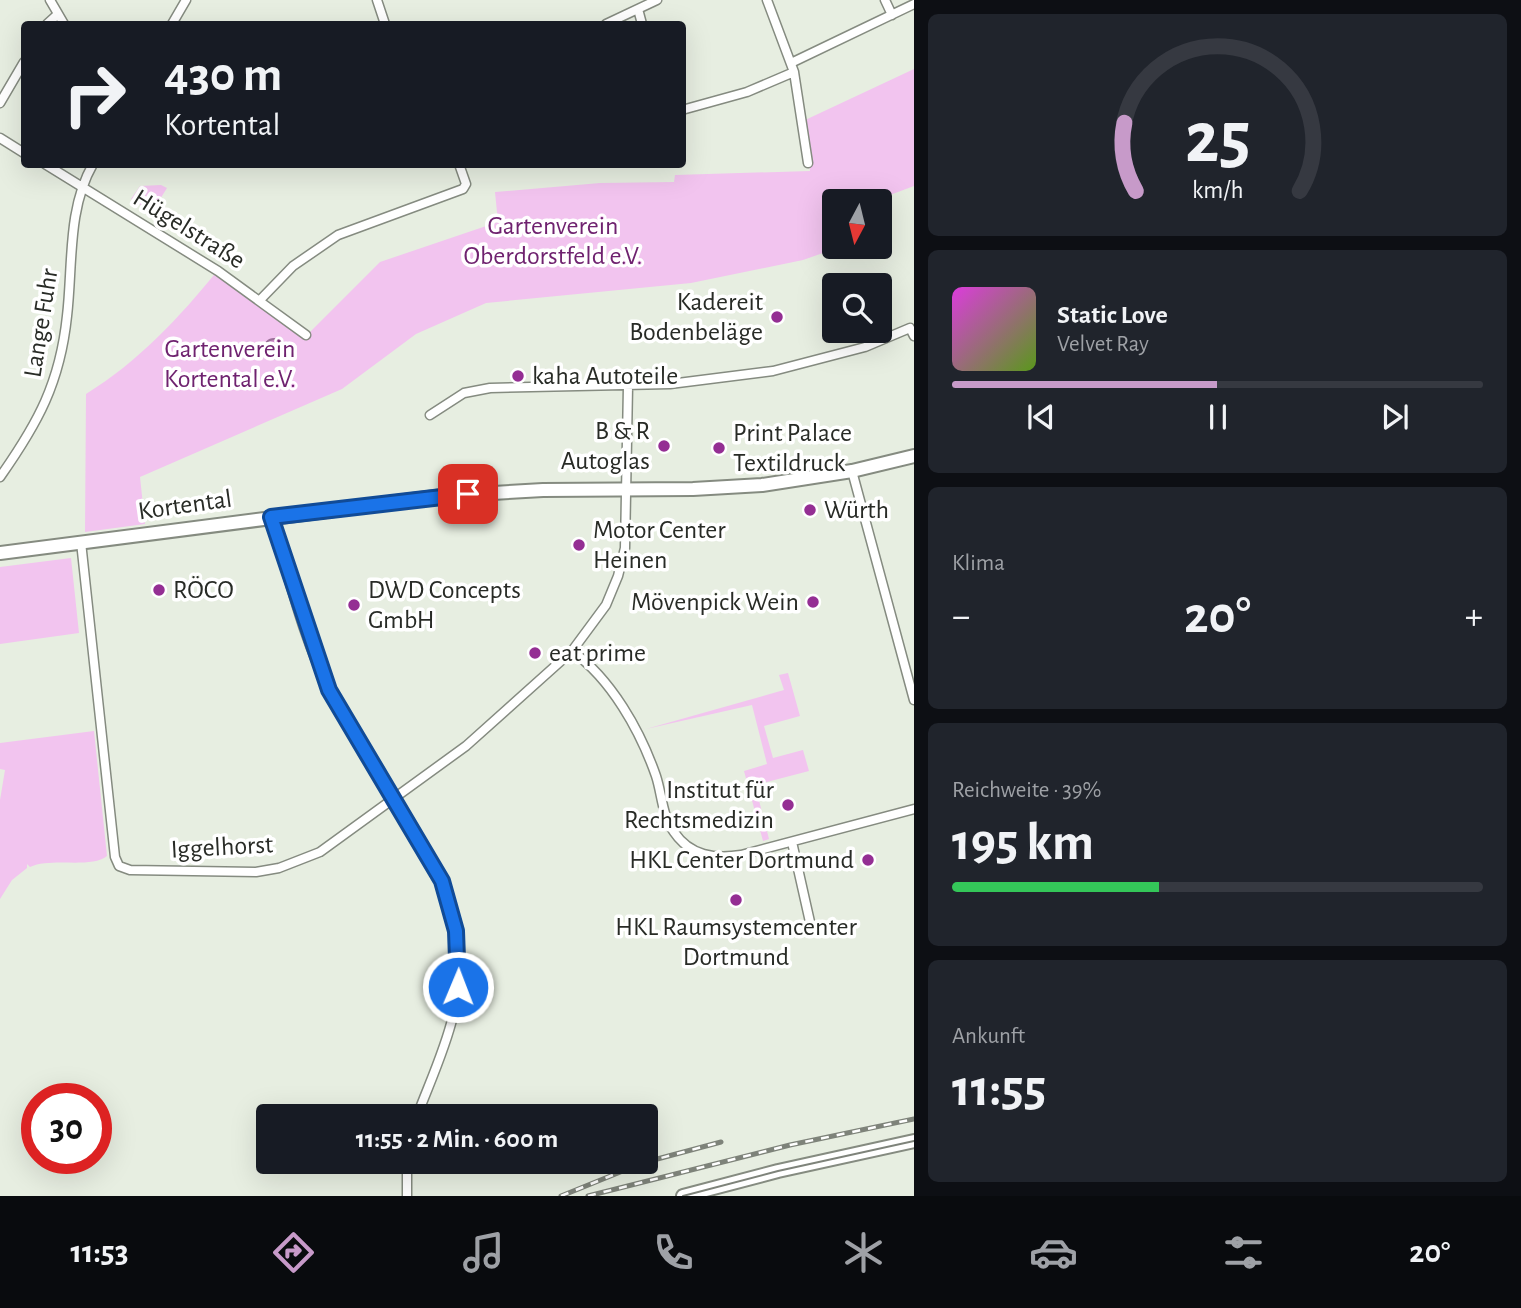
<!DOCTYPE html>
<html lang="de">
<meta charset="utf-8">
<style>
:root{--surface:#171b24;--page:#20242c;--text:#f1f3f6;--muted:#9ea1a6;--line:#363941;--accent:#c79ac9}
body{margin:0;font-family:"Alegreya Sans",sans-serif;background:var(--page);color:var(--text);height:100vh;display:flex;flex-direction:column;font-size:26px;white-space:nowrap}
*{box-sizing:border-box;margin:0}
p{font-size:23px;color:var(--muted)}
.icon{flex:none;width:38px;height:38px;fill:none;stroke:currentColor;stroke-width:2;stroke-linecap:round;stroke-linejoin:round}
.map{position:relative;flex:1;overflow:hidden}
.drawer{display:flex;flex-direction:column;gap:14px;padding:14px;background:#0d0f14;width:607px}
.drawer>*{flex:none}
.guide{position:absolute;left:21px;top:21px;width:665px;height:147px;border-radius:7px;box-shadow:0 7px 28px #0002;background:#171b24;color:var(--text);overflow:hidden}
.needle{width:46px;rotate:187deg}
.buttons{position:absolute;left:822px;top:189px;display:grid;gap:14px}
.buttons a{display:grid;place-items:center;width:70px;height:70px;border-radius:7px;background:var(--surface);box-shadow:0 7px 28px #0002;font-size:35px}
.speed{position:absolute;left:21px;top:1083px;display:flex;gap:14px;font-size:35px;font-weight:700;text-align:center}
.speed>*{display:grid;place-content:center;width:91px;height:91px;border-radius:50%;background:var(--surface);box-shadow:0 7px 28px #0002;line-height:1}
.speed .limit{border:10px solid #d22;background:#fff;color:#111}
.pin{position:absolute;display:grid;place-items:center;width:60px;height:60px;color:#fff;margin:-30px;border-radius:14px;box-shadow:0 4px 10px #0006}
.me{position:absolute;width:77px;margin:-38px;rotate:1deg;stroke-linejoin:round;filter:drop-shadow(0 0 5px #0008)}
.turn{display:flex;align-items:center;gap:24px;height:147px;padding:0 28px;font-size:32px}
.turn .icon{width:91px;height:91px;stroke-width:2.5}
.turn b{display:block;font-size:49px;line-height:60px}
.big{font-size:52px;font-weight:600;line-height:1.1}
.drawer .widget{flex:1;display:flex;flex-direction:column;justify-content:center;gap:10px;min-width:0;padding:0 24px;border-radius:10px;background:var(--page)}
.drawer .dial{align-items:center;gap:0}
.dial svg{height:182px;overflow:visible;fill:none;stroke:var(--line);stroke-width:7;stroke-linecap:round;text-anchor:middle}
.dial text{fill:var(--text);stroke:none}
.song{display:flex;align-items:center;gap:21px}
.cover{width:84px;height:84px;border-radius:10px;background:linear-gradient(135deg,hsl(300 70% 55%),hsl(90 70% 35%))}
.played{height:7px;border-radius:4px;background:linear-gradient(90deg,var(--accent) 50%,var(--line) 50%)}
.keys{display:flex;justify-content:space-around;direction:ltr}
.heat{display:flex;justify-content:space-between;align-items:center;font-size:38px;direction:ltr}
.charge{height:10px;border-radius:5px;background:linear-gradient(90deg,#34c759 39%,var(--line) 0)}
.trip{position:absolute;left:256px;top:1104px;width:402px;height:70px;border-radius:7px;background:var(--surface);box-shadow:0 7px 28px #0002;font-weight:600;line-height:70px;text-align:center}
.dock{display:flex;height:112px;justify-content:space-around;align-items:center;background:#090b0e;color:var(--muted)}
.dock .icon{width:49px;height:49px}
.dock .active{color:var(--accent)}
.dock b{font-size:32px;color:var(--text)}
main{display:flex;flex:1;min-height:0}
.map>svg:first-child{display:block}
.green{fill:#f2c4ef}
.water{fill:#cc8ac9;stroke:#9b6e98;stroke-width:2}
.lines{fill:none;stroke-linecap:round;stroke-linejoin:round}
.street-casing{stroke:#858b80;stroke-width:11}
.secondary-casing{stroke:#858b80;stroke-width:16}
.street{stroke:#fff;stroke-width:8}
.secondary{stroke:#fff;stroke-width:12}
.tram{stroke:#7e837a;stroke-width:2}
.rail-casing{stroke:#7e837a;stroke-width:5}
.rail{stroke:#fff;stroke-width:2.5;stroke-dasharray:8;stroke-linecap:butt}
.route-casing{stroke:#114b97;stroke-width:18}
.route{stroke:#1a73e8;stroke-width:12}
.poi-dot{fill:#942e93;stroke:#fff;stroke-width:2.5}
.labels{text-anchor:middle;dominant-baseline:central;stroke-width:7;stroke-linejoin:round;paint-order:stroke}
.park-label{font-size:26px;fill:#6f226f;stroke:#fff}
.street-label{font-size:26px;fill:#282b26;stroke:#fff}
.poi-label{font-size:26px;fill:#282b26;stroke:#fff;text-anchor:start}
</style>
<main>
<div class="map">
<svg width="914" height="1196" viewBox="0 0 914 1196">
<rect width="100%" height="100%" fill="#e7eee1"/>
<path class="green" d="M 914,69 L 914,186 L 874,201 L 835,201 L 835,247 L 840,247 L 803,260 L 691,283 L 486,303 L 416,334 L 342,389 L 140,477 L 145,524 L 85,532 L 86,394 C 138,362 179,318 218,270 L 307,335 L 380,262 L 498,222 L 495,192 L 600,183 L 674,182 L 675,175 L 810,171 L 803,121 Z
M 161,185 L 167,188 L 152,212 L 131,199 L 140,186 Z
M 71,558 L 79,633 L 0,644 L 0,567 Z
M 788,673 L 800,716 L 764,726 L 773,758 L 803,750 L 809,771 L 755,785 L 769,839 L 763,841 L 744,771 L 767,764 L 752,705 L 646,729 L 784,690 L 779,675 Z
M 94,731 L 107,856 C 91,869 52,857 30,867 L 27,864 L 27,868 L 12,880 L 0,899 L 0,800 L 5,770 L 0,769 L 0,743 Z"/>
<path class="water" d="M264 349a10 10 0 1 1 20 0a10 10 0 1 1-20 0Z"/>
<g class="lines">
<defs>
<path id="street" d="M 50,0 L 64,24
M 377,0 L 385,24
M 767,0 L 794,72 L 808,163
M 885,0 L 892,15
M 638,9 L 642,24
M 47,24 L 58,14
M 172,24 L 186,0
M 606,24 L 657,0
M 791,63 L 914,4
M 0,103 L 24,62
M 682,110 L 747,92 L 794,72
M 0,138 L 24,153
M 45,164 L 218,271 L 306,335
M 260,300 L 293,266 L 338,235 L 463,189 L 466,184 L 459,164
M 430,415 L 464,393 L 490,388 L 670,384 L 773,371 L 865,347 L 910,328 L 914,336
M 852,471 L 914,700
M 0,477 C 38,423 60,383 67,316 C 73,266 67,209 93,164
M 271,517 C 288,573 303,641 331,693 C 385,795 484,892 453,1016 C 445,1050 429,1084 417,1116
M 81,542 L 115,857 L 119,866 L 130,870 L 256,872 L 279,868 L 320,852 L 466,746 L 572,651 L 606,605 L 618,576 L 625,548 L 628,386
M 572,651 C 611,679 640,730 656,776 C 662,794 662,816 674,832 C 690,856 715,859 741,855 L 914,809
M 792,842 L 810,922
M 407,1162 L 407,1196"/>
<path id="secondary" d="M 0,553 L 443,496 L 543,490 L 693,489 L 762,485 L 852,471 L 914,456
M 683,1196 L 778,1171 L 914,1141"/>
</defs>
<use href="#street" class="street-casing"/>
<use href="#secondary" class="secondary-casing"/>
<use href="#street" class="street"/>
<use href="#secondary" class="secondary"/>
<path class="tram" d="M 683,1196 L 778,1171 L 914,1141"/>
<defs>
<path id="rail" d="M 646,1162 L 721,1142
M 561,1196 L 645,1162
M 588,1196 L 790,1145 L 914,1119"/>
</defs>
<use href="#rail" class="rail-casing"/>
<use href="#rail" class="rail"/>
</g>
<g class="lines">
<defs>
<path id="route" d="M 458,987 L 456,931 L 442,881 L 329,690 L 271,517 L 468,494"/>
</defs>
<use href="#route" class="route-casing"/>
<use href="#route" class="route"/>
</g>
<g class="poi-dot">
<circle cx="777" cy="317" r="7"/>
<circle cx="518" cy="376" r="7"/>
<circle cx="664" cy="446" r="7"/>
<circle cx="719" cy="448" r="7"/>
<circle cx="810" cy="510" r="7"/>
<circle cx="579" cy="545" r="7"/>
<circle cx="159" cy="590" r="7"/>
<circle cx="813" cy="602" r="7"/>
<circle cx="354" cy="605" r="7"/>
<circle cx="535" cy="653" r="7"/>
<circle cx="788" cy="805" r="7"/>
<circle cx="868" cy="860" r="7"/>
<circle cx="736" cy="900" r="7"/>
</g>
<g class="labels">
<g class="park-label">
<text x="553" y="226">Gartenverein<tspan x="553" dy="30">Oberdorstfeld e.V.</tspan></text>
<text x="230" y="349">Gartenverein<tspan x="230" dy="30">Kortental e.V.</tspan></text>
</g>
<g class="street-label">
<text transform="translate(189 229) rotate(32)">Hügelstraße</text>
<text transform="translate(41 323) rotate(-81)">Lange Fuhr</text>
<text transform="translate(185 505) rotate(-8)">Kortental</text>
<text transform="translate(222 847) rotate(-3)">Iggelhorst</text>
</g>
<g class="poi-label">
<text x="763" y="302" text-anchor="end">Kadereit<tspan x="763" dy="30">Bodenbeläge</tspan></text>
<text x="532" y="376">kaha Autoteile</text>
<text x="650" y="431" text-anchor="end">B &amp; R<tspan x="650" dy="30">Autoglas</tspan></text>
<text x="733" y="433">Print Palace<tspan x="733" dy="30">Textildruck</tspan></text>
<text x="824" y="510">Würth</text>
<text x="593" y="530">Motor Center<tspan x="593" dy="30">Heinen</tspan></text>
<text x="173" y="590">RÖCO</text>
<text x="368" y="590">DWD Concepts<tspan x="368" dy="30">GmbH</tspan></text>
<text x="799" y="602" text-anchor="end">Mövenpick Wein</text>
<text x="549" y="653">eat prime</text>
<text x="774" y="790" text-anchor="end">Institut für<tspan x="774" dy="30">Rechtsmedizin</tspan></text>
<text x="854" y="860" text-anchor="end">HKL Center Dortmund</text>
<text x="736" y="927" text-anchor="middle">HKL Raumsystemcenter<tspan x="736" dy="30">Dortmund</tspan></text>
</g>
</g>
</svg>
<div class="buttons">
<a><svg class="needle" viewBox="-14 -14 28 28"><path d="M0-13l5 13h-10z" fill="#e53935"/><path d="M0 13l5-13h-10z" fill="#9ea1a6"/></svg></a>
<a><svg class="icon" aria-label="search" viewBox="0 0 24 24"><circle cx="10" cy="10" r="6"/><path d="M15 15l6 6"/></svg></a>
</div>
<div class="speed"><div class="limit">30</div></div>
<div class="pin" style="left:468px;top:494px;background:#d93025"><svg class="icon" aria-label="arrive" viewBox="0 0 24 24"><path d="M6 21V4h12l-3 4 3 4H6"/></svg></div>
<svg class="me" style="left:458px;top:987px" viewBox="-20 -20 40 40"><circle r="17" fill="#1a73e8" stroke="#fff" stroke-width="3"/><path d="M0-11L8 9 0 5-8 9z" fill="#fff"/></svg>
<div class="trip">11:55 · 2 Min. · 600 m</div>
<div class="guide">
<div class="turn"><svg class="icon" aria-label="right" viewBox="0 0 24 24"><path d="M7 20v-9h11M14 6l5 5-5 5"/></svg><div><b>430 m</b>Kortental</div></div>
</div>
</div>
<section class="drawer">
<div class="widget dial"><svg viewBox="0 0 100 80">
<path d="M14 69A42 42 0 1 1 86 69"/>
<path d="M14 69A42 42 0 0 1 9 39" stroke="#c79ac9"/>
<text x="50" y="56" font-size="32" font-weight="700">25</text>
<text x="50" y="72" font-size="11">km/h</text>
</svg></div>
<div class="widget">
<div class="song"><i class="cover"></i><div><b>Static Love</b><p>Velvet Ray</p></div></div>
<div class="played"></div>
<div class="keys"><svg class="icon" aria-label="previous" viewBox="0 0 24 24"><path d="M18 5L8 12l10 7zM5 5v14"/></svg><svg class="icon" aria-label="pause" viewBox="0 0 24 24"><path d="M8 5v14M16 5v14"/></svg><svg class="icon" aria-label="next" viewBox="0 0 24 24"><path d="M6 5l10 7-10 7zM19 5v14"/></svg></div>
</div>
<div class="widget"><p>Klima</p>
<div class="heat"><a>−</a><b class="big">20°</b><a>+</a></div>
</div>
<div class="widget"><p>Reichweite · 39%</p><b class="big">195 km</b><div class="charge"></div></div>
<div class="widget"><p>Ankunft</p><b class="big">11:55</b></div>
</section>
</main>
<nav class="dock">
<b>11:53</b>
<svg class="icon active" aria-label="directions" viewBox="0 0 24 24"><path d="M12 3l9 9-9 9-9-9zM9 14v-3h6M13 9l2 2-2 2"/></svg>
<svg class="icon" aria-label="music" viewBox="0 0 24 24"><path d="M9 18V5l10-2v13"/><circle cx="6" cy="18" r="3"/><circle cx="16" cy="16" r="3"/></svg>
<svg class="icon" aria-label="phone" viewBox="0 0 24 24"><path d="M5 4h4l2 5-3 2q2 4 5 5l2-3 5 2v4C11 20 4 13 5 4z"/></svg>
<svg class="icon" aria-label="climate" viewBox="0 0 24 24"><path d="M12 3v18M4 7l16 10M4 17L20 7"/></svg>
<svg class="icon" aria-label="car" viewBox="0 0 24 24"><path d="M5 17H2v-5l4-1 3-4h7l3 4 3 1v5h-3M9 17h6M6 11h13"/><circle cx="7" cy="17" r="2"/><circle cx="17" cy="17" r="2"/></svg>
<svg class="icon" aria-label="filters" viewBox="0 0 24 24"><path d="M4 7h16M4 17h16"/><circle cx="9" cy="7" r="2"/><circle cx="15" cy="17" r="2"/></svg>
<b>20°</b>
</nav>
